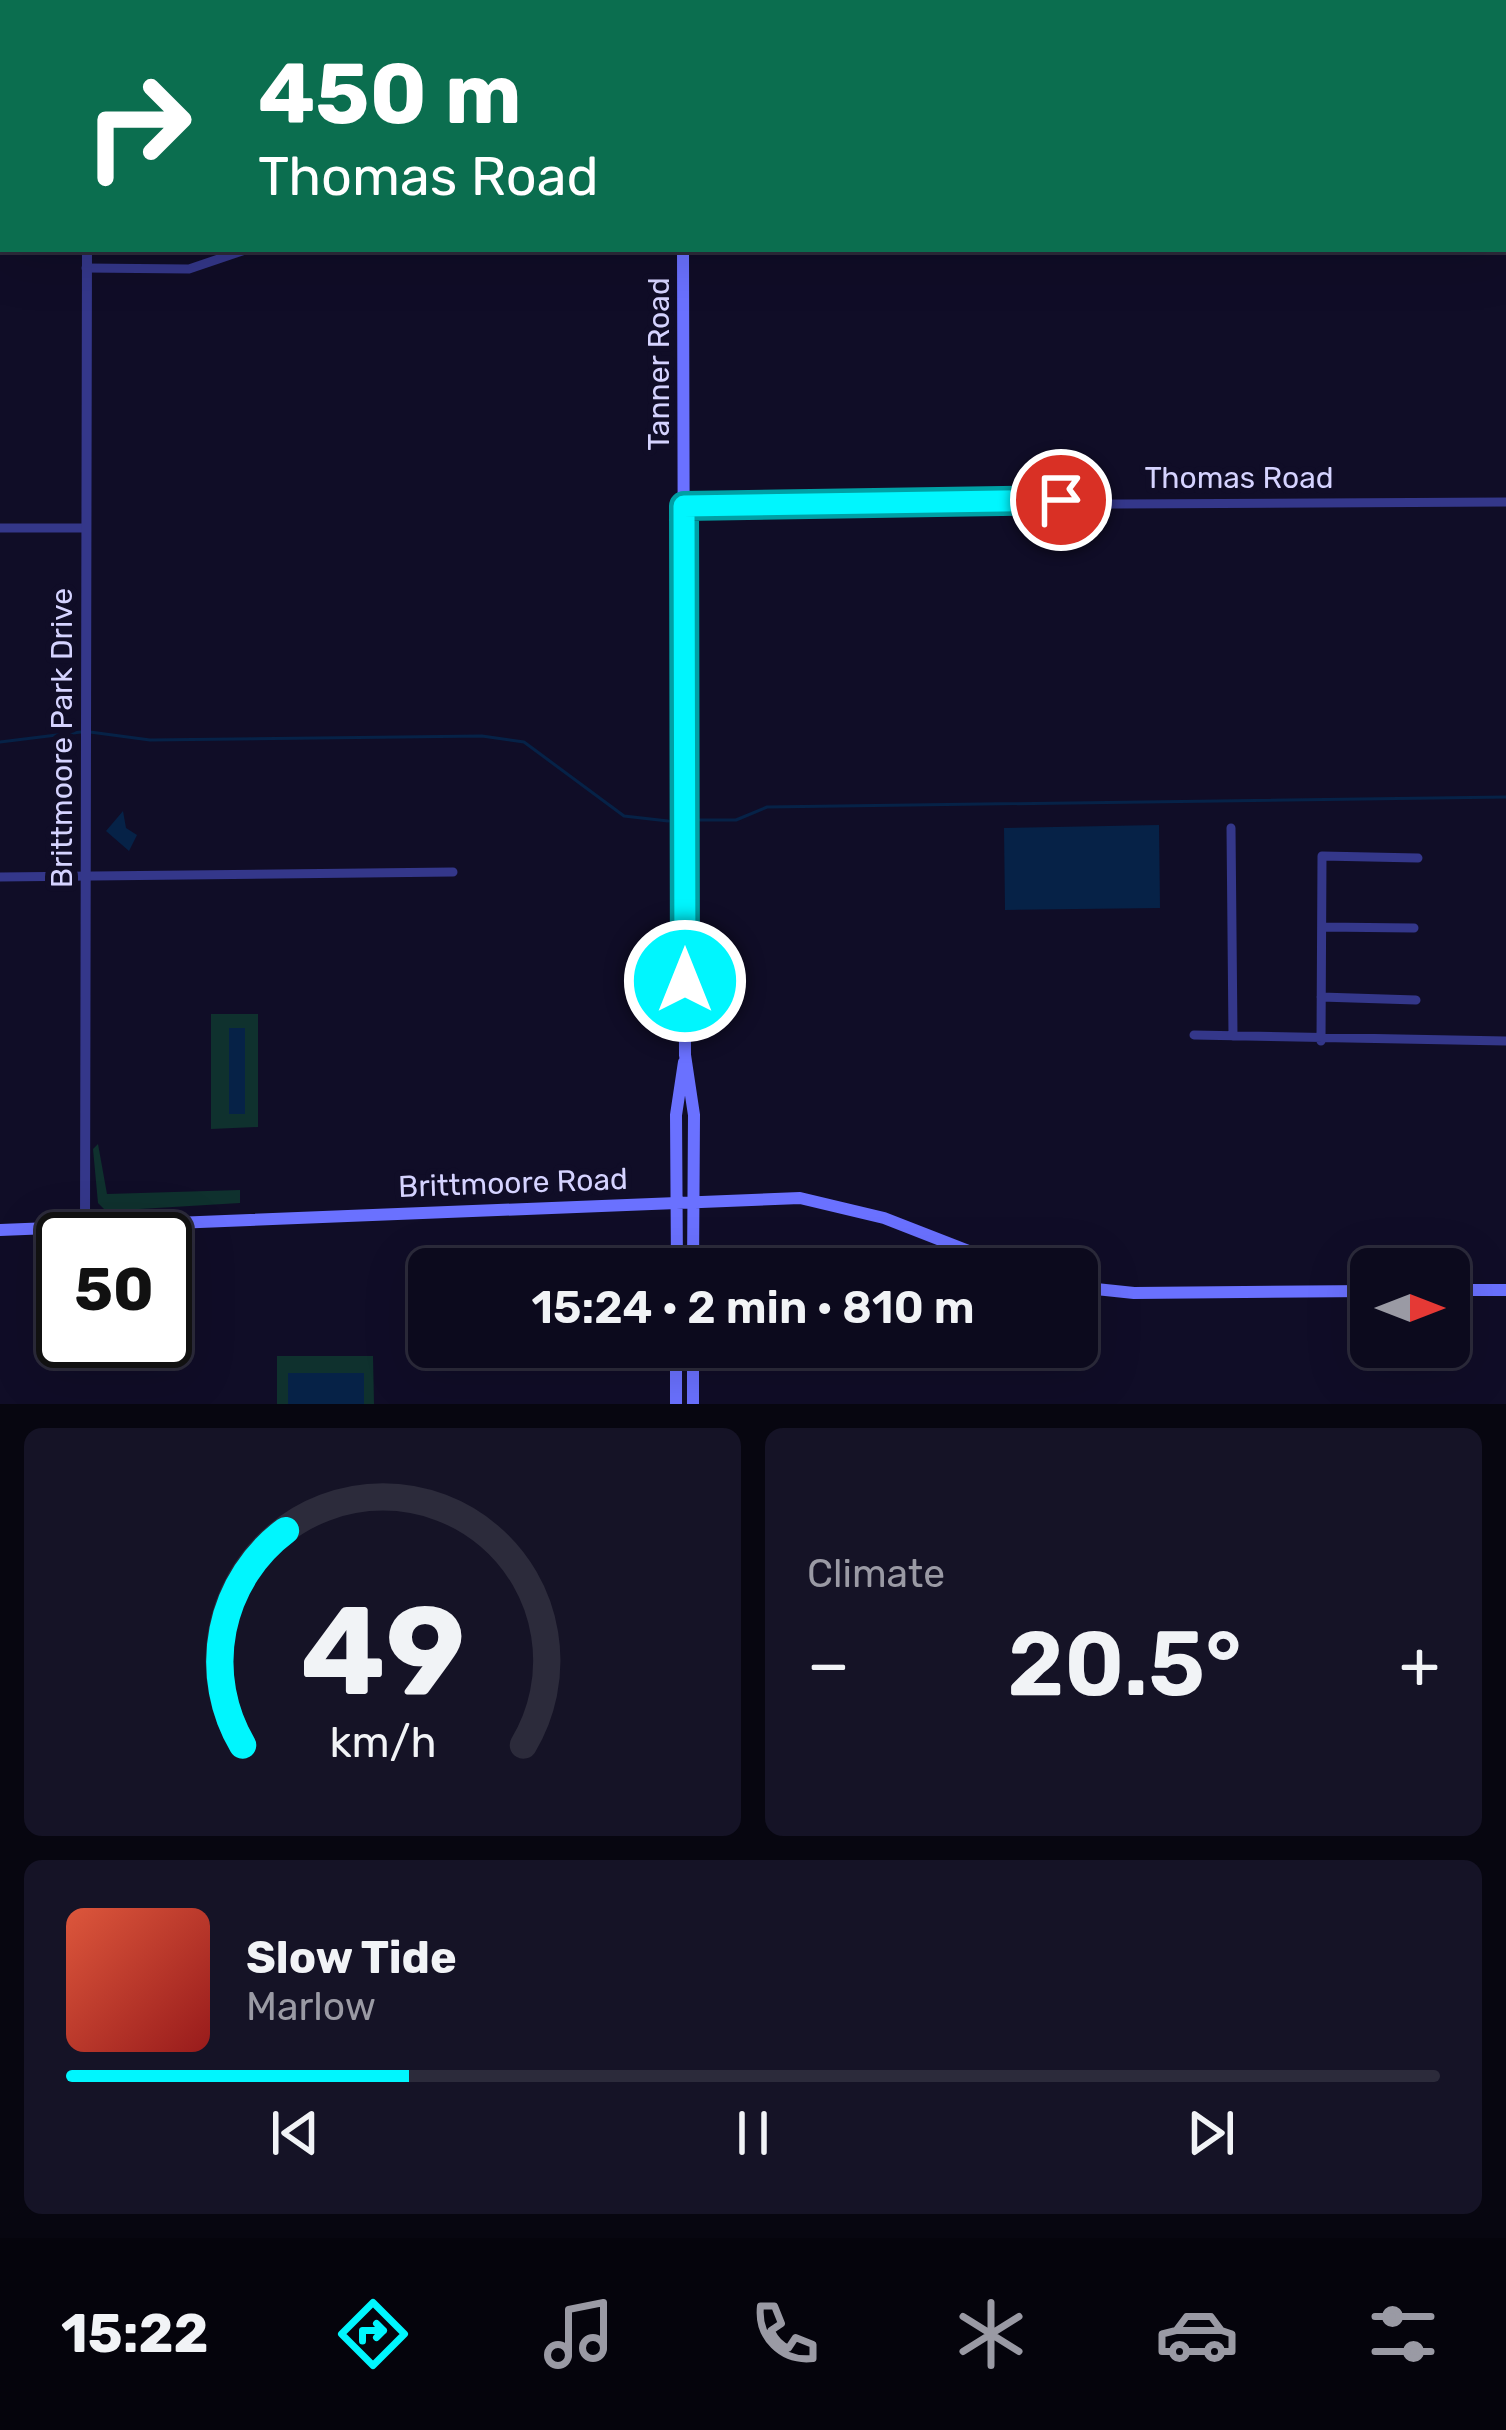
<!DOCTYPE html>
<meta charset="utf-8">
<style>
:root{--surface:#0c0a1d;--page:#151326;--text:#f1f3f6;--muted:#9a9aa4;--line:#2c2b3b;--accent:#00f6fe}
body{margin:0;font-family:Rubik,sans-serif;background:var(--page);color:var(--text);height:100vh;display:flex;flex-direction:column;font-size:45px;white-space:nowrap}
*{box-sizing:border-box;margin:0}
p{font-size:39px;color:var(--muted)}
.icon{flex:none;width:66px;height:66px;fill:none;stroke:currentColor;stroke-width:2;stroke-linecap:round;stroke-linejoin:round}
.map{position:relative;height:1404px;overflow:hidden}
.details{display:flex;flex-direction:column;gap:24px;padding:24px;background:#070610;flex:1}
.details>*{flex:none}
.banner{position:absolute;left:0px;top:0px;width:1506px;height:252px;box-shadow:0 12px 48px #0002,0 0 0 3px var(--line);background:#0b6e4f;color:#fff;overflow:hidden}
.needle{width:78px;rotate:90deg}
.tools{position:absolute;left:1350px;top:1248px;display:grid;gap:24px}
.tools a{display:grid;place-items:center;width:120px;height:120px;border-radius:18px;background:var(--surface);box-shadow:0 12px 48px #0002,0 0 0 3px var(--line);font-size:60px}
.speed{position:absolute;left:36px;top:1212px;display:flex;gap:24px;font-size:60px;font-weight:700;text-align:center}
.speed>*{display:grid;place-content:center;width:156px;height:156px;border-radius:50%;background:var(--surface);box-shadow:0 12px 48px #0002,0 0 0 3px var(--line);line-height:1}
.speed .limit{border:6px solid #111;border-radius:18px;background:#fff;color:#111}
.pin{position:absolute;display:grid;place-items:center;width:102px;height:102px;color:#fff;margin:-51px;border:6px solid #fff;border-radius:50%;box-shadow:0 3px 12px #0007}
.me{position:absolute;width:132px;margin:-66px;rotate:0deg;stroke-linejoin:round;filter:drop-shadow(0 0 9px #0008)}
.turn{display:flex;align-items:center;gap:42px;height:252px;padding:0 60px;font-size:54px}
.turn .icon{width:156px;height:156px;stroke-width:2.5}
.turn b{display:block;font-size:84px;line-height:102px}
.big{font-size:90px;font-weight:600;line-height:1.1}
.details .tile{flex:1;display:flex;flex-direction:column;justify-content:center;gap:18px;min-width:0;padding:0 42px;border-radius:18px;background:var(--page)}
.details .dial{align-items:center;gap:0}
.dial svg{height:312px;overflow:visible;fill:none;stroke:var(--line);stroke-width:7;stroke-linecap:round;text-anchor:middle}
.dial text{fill:var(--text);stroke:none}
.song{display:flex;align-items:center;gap:36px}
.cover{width:144px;height:144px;border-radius:18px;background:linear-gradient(135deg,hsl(10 70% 55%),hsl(0 70% 35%))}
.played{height:12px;border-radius:6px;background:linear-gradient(90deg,var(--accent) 25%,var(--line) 25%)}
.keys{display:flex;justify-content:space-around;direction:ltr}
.heat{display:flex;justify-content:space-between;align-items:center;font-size:66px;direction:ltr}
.details .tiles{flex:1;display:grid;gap:24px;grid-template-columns:1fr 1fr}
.tile:last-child{grid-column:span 2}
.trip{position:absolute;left:408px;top:1248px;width:690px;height:120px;border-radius:18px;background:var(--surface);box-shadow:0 12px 48px #0002,0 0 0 3px var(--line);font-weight:600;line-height:120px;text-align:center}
.dock{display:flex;height:192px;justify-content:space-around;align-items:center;background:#05040c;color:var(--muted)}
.dock .icon{width:84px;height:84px}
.dock .on{color:var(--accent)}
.dock b{font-size:54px;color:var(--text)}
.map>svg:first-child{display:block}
.green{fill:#0f312e}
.water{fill:#062247}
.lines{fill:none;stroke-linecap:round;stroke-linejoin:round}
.stream{stroke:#062247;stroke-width:3}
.minor{stroke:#34378a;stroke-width:9}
.tertiary{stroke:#34378a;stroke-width:10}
.secondary{stroke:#6a71ff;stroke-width:12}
.route-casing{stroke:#00a0a5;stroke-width:30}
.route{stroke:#00f6fe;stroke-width:21}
.labels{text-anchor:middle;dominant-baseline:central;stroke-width:12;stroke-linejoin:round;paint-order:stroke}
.street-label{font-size:30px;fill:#d5d3ff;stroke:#100d27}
</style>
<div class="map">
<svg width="1506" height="1404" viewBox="0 0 1506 1404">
<rect width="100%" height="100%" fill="#100d27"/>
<path class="green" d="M 211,1014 L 258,1014 L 258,1127 L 211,1129 Z
M 98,1144 L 107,1194 L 240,1190 L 240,1203 L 106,1211 L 98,1203 L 93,1149 Z
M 277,1356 L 373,1356 L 374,1404 L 364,1404 L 364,1373 L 288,1374 L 288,1404 L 277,1404 Z"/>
<path class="water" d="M 123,811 L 126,828 L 137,835 L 129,851 L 106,831 Z
M 1159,825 L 1160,908 L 1005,910 L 1004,828 Z
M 229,1028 L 245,1028 L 245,1114 L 229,1114 Z
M 288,1373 L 364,1373 L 364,1404 L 288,1404 Z"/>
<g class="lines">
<path class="stream" d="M 90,732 L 150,740 L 482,736 L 524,742 L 624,816 L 668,821
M 0,742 L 81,732
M 700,820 L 736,820 L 767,807 L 1506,797"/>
<path class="minor" d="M 86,268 L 189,269 L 248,249
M 684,506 L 1506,502
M 0,528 L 85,528
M 1231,828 L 1233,1036
M 0,877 L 453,872
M 1322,927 L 1414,928
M 1321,997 L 1416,1000
M 1194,1035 L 1506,1041
M 1321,1041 L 1322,856 L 1418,858"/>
<path class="tertiary" d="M 255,3 L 258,0
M 1503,64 L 1506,64
M 85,1227 L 87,249"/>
<path class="secondary" d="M 691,3 L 691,0
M 683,249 L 685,1055 L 694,1115 L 693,1269
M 0,1230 L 800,1198 L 884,1218 L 1015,1269
M 677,1269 L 676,1115 L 684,1062
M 1077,1287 L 1134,1293 L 1371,1291
M 1449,1290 L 1506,1290
M 676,1404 L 676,1347
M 693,1404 L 693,1347"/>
</g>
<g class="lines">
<defs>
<path id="route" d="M 685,981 L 684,506 L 1061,500"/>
</defs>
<use href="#route" class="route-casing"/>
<use href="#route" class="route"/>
</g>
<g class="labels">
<g class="street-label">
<text transform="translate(659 364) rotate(-90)">Tanner Road</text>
<text x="1239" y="478">Thomas Road</text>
<text transform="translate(62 738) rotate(-90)">Brittmoore Park Drive</text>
<text transform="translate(513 1183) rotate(-2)">Brittmoore Road</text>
</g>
</g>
</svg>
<div class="tools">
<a><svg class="needle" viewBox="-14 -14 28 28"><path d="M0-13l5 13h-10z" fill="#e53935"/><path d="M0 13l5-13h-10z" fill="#9a9aa4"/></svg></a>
</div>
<div class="speed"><div class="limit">50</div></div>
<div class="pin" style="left:1061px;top:500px;background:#d93025"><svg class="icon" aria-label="arrive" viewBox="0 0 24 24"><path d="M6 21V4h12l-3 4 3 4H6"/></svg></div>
<svg class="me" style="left:685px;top:981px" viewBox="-20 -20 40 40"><circle r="17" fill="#00f6fe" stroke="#fff" stroke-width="3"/><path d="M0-11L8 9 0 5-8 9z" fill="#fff"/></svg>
<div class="trip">15:24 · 2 min · 810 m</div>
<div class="banner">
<div class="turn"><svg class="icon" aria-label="right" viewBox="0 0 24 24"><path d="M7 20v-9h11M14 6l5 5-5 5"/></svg><div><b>450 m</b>Thomas Road</div></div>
</div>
</div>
<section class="details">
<div class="tiles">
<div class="tile dial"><svg viewBox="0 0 100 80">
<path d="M14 69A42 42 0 1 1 86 69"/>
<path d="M14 69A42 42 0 0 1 25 14" stroke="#00f6fe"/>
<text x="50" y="56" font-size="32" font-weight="700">49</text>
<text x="50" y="72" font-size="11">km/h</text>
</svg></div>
<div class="tile"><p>Climate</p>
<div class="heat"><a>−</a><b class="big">20.5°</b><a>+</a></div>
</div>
<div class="tile">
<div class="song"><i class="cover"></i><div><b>Slow Tide</b><p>Marlow</p></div></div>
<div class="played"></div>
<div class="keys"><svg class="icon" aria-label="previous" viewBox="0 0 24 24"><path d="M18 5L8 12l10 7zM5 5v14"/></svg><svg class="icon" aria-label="pause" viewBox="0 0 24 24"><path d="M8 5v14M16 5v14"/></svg><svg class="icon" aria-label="next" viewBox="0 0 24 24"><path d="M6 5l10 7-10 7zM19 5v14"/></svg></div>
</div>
</div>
</section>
<nav class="dock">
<b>15:22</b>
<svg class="icon on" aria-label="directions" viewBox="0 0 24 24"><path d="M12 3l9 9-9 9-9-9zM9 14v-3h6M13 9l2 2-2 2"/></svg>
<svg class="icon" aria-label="music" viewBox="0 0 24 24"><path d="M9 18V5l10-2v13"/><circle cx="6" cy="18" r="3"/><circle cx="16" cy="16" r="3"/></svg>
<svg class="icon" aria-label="phone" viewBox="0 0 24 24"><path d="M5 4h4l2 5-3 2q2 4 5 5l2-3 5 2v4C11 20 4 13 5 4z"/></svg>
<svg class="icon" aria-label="climate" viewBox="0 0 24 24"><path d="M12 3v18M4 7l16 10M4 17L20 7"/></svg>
<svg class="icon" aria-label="car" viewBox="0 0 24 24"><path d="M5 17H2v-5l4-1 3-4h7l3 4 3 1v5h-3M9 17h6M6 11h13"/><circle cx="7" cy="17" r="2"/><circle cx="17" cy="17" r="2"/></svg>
<svg class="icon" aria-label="filters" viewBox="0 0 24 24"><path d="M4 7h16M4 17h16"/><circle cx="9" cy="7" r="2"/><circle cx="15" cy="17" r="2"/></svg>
</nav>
